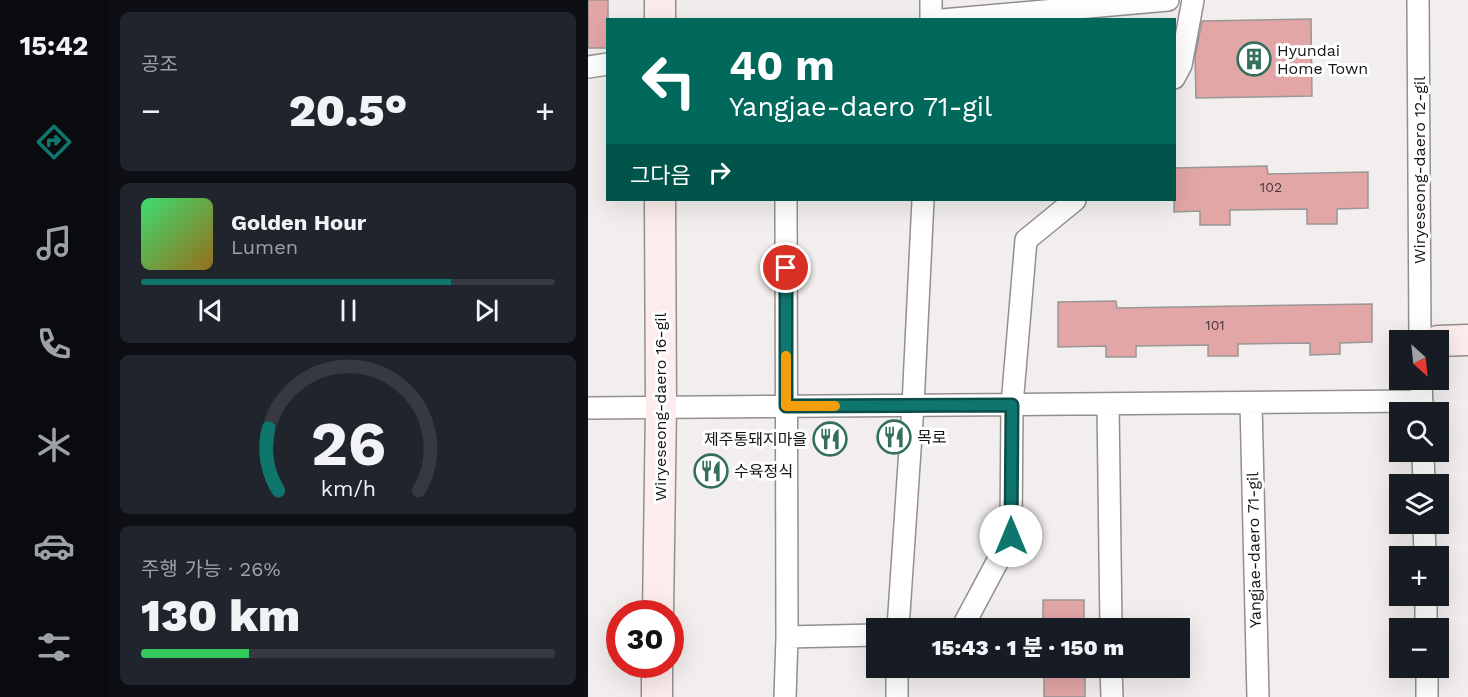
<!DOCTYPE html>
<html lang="ko">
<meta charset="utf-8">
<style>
:root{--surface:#171b24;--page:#20242c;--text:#f1f3f6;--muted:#9ea1a6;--line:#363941;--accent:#0f766e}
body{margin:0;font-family:"Work Sans","Noto Sans KR",sans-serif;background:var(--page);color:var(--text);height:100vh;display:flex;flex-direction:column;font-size:22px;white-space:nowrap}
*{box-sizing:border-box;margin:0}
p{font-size:20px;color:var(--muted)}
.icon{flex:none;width:33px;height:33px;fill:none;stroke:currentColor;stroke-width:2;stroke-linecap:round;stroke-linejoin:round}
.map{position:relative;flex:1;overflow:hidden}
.side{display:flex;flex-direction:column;gap:12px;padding:12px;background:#0d0f14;width:480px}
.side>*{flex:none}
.guide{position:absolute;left:18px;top:18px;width:570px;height:183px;border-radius:0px;box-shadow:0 6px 24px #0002;background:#00695c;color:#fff;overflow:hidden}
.needle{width:39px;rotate:153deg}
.tools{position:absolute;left:801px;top:330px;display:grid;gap:12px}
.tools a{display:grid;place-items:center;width:60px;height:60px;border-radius:0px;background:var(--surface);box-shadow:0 6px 24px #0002;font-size:30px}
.speed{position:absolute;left:18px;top:600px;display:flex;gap:12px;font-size:30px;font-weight:700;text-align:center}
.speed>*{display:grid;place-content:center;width:78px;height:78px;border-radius:50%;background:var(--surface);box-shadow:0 6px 24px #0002;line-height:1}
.speed .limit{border:9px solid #d22;background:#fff;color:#111}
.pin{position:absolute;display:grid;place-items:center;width:51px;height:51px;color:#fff;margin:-26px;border:3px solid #fff;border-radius:50%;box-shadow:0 2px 6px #0007}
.me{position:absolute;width:66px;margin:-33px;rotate:0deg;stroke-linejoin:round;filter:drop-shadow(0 0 4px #0008)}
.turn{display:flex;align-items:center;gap:21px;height:126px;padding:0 24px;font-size:27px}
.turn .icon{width:78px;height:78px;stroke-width:2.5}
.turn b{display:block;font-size:42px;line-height:51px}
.then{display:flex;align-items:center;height:57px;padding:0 24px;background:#0003;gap:12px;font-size:22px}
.big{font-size:45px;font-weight:800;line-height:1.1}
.side .widget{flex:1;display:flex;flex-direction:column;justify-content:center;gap:9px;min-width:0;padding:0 21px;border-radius:9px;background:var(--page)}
.side .dial{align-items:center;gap:0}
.dial svg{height:156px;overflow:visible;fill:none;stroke:var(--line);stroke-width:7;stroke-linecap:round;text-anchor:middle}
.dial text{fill:var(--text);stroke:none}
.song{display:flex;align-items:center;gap:18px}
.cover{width:72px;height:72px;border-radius:9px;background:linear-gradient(135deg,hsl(140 70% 55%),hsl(40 70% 35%))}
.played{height:6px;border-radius:3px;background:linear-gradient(90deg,var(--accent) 75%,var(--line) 75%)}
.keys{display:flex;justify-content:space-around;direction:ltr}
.heat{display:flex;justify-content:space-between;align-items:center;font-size:33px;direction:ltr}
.charge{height:9px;border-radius:4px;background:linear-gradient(90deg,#34c759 26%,var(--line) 0)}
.trip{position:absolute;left:278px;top:618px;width:324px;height:60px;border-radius:0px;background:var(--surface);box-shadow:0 6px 24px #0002;font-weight:800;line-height:60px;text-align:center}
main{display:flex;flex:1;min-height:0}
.menu{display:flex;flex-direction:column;width:108px;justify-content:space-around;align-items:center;background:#090b0e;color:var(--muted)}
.menu .icon{width:42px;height:42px}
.menu .selected{color:var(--accent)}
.menu b{font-size:27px;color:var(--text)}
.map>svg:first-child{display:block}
.building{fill:#e2a6a7;stroke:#9b9797;stroke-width:1.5}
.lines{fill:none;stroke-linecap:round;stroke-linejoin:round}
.street-casing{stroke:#938f8f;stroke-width:24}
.secondary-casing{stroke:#938f8f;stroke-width:33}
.street{stroke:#fff;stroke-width:21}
.secondary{stroke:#fcecec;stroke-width:30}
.route-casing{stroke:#0a4d48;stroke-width:15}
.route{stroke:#0f766e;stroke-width:10}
.slow{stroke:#f59e0b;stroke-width:10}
.labels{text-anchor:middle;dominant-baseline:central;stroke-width:6;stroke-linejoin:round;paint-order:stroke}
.number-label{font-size:14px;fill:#49393a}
.poi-label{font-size:16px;fill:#161515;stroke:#fff;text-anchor:start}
.street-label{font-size:16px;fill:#161515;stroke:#fff}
</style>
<main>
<nav class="menu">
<b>15:42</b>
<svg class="icon selected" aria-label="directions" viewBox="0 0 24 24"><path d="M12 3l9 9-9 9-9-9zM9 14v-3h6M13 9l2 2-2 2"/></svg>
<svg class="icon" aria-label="music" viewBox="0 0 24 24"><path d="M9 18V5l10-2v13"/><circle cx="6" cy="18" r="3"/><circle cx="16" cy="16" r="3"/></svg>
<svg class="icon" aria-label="phone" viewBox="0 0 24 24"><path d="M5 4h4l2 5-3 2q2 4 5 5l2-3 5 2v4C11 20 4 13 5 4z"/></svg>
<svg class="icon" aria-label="climate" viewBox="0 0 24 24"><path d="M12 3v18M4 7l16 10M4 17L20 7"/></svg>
<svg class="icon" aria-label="car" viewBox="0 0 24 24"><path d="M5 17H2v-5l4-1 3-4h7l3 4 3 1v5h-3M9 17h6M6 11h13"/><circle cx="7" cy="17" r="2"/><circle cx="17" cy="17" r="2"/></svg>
<svg class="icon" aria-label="filters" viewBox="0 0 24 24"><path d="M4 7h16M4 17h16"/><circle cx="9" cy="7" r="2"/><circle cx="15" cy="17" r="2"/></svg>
</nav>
<section class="side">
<div class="widget"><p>공조</p>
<div class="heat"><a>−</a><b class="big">20.5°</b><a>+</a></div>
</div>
<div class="widget">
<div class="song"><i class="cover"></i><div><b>Golden Hour</b><p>Lumen</p></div></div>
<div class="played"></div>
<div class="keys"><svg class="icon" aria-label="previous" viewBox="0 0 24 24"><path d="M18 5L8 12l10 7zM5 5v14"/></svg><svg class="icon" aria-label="pause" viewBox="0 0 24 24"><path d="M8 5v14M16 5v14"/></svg><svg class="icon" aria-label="next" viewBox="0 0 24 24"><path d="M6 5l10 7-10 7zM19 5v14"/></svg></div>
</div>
<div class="widget dial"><svg viewBox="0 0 100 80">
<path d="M14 69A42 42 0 1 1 86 69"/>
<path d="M14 69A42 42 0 0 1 9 37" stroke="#0f766e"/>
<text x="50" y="56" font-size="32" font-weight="700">26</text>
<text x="50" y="72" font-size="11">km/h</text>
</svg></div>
<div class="widget"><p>주행 가능 · 26%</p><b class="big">130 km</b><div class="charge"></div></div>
</section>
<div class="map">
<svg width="880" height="697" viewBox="0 0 880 697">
<rect width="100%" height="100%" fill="#f2eeee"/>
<path class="building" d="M 0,0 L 20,0 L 20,48 L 0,48 Z
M 723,19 L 724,96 L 608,98 L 607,57 L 614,21 Z
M 679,166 L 680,174 L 780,172 L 780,208 L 749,209 L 749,224 L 719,224 L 719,209 L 642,210 L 642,225 L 612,225 L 612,211 L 586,212 L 586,168 Z
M 528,301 L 529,308 L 784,304 L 784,342 L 752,343 L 752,354 L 722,355 L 722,343 L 650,344 L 650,356 L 620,356 L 620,345 L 548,346 L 548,357 L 518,357 L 518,346 L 470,347 L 470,302 Z
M 455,600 L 496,600 L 496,628 L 455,628 Z
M 456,668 L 497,668 L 497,697 L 456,697 Z"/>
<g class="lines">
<defs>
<path id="street" d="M 830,0 L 832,340
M 343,20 L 343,0
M 354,20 L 580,0
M 0,67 L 20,64
M 586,78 L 593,65 L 605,0
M 198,200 L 199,637
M 833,380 L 834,412
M 663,403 L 670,697
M 520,404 L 523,628
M 0,408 L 834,401
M 835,452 L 836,484
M 836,524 L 837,556
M 838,596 L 838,628
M 310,628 L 325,405 L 335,200
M 374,628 L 423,536 L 424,405 L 438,240 L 487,200
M 523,668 L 524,697
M 839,668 L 839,697
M 197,697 L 199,637 L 288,635
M 309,697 L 309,668"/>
<path id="secondary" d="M 72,20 L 72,0
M 850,341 L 880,340
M 70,614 L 73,407 L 72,200
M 69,697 L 69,664"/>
</defs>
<use href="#street" class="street-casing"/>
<use href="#secondary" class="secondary-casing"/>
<use href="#street" class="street"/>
<use href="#secondary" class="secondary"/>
</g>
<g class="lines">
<defs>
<path id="route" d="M 198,268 L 198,406 L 424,405 L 423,536"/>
</defs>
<use href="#route" class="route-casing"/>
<use href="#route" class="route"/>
<path class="slow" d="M 198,356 L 198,406 L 247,406"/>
</g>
<defs>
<symbol id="building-ring" viewBox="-11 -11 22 22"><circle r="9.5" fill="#fff" stroke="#336f5a" stroke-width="1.5"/><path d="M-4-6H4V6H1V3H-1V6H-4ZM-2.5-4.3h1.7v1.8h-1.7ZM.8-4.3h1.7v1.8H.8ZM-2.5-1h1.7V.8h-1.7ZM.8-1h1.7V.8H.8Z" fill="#336f5a"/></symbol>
<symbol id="restaurant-ring" viewBox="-11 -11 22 22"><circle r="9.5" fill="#fff" stroke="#336f5a" stroke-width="1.5"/><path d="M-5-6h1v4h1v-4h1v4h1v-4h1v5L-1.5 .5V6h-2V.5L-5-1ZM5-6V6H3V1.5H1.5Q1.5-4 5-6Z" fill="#336f5a"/></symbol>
</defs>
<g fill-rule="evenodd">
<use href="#building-ring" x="647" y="40" width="38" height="38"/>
<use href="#restaurant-ring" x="287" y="418" width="38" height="38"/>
<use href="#restaurant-ring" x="223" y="420" width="38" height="38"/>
<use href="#restaurant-ring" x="104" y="452" width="38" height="38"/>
</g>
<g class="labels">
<g class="number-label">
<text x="683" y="187">102</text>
<text x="627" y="325">101</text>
</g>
<g class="poi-label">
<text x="689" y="50">Hyundai<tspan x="689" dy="18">Home Town</tspan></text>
<text x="329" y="437">목로</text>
<text x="219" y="439" text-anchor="end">제주통돼지마을</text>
<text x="146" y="471">수육정식</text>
</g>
<g class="street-label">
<text transform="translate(831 170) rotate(-90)">Wiryeseong-daero 12-gil</text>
<text transform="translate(72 407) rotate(-90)">Wiryeseong-daero 16-gil</text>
<text transform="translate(666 550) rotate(-91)">Yangjae-daero 71-gil</text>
</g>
</g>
</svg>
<div class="tools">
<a><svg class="needle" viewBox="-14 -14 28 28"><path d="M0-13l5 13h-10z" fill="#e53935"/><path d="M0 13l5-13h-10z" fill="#9ea1a6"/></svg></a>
<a><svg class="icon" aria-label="search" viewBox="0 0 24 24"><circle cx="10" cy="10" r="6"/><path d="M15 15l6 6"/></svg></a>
<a><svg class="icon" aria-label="layers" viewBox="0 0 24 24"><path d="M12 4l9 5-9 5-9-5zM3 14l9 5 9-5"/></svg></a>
<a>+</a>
<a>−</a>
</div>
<div class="speed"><div class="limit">30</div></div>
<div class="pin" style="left:198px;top:268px;background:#d93025"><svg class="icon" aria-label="arrive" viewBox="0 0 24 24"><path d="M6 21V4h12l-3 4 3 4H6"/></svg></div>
<svg class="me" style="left:423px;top:536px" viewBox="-20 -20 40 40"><circle r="19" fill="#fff"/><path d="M0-13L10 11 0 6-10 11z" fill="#0f766e"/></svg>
<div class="trip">15:43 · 1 분 · 150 m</div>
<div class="guide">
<div class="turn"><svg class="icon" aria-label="left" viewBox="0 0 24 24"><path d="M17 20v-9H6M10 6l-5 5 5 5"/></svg><div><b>40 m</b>Yangjae-daero 71-gil</div></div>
<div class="then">그다음<svg class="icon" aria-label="right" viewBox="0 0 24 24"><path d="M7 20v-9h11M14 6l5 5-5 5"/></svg></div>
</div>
</div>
</main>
